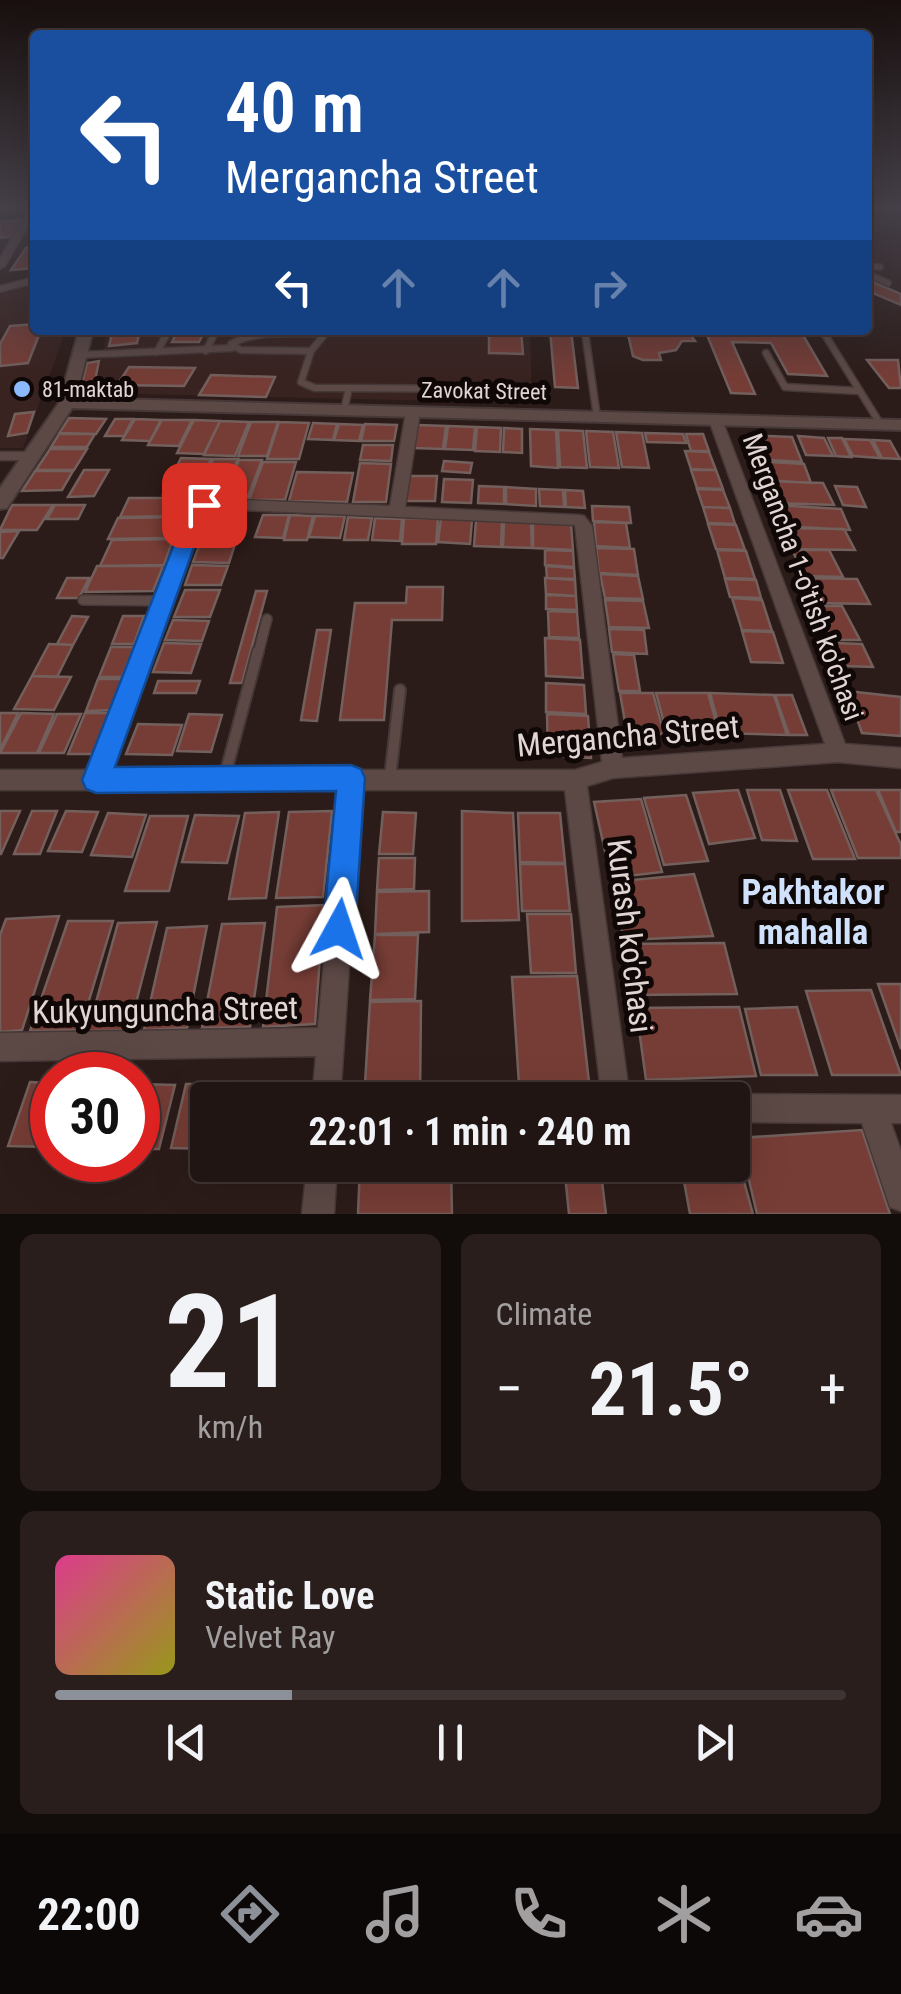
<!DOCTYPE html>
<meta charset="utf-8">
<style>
:root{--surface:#211513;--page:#291e1c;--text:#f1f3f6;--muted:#a29fa0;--line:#3e3433;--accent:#8c9099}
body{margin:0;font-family:"Roboto Condensed",sans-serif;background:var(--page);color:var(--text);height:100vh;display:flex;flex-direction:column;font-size:38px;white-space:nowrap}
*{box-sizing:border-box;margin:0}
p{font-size:32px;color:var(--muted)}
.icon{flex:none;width:55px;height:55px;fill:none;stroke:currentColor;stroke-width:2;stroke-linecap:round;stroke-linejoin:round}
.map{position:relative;height:1214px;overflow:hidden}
.drawer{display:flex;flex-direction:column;gap:20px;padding:20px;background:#120c0a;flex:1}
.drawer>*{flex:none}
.hud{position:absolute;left:30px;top:30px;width:842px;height:305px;border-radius:10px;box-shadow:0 10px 40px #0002,0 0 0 2px var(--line);background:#1a4fa0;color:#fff;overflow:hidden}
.speed{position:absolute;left:30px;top:1052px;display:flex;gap:20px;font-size:50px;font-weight:700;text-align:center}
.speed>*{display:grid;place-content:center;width:130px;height:130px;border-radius:50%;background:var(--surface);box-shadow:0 10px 40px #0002,0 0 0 2px var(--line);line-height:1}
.speed .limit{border:15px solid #d22;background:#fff;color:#111}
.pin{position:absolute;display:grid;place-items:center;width:85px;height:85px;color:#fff;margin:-42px;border-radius:20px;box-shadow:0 5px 15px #0006}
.me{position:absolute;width:110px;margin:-55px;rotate:5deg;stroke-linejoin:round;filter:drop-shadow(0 0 8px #0008)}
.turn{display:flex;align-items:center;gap:35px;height:210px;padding:0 30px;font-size:45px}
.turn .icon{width:130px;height:130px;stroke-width:2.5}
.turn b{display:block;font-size:70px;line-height:85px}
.lanes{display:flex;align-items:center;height:95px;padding:0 30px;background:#0003;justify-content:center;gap:50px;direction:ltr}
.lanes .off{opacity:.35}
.big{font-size:75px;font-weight:700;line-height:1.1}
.drawer .widget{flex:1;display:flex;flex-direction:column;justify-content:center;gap:15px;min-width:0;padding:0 35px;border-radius:15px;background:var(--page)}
.drawer .dial{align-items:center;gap:0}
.dial b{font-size:130px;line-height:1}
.song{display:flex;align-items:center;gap:30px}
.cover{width:120px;height:120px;border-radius:15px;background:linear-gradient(135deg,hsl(330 70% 55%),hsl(60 70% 35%))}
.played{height:10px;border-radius:5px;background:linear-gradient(90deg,var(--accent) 30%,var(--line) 30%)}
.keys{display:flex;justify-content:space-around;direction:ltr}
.heat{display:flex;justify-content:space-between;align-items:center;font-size:55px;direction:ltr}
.drawer .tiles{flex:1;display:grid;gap:20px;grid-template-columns:1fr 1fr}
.widget:last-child{grid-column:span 2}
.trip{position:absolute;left:190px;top:1082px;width:560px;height:100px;border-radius:10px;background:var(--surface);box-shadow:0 10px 40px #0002,0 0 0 2px var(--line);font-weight:700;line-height:100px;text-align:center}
.menu{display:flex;height:160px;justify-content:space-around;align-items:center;background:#0d0808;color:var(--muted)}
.menu .icon{width:70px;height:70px}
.menu .active{color:var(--accent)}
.menu b{font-size:45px;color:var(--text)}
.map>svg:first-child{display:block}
.built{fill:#392320}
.building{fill:#763d36;stroke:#735f5c;stroke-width:2.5}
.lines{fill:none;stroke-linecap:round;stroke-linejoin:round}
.lane-far3-casing{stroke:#453837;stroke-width:8}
.lane-far2-casing{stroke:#453837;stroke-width:9}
.lane-far1-casing{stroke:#453837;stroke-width:12}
.lane-casing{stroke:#453837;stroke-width:14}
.street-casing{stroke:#453837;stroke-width:3}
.secondary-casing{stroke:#453837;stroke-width:4}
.lane-far3{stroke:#5c4946;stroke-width:5}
.lane-far2{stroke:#5c4946;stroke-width:6}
.lane-far1{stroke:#5c4946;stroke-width:9}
.lane{stroke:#5c4946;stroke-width:10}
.street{fill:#5c4946;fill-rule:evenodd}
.secondary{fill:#5c4946;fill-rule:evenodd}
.route{fill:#1a73e8;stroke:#114b97;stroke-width:2.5}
.poi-dot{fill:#8cb9fc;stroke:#0f0807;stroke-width:4}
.labels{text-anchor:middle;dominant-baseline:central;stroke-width:10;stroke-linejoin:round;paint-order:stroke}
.far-poi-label{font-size:22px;fill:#e2d6d4;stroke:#0f0807;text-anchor:start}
.far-street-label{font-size:22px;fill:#e2d6d4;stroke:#0f0807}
.street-label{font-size:28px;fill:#e2d6d4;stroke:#0f0807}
.near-street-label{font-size:32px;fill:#e2d6d4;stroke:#0f0807}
.near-neighbourhood-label{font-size:35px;font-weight:bold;fill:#d0e1fb;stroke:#0f0807}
</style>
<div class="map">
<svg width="901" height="1214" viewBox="0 0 901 1214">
<rect width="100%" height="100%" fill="#2c1c19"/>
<path class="built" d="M 35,285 L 35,330 L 66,330 L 23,448 L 0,448 L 0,294 Z
M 108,330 L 530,330 L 532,403 L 94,393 Z"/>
<path class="building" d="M 25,220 L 15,236 L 0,238 L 0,222 Z
M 35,247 L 34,268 L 11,270 L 26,248 Z
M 868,280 L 901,294 L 901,305 L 868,291 Z
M 35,324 L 35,330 L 41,330 L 28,363 L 0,366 L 0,344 L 10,326 Z
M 113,330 L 140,330 L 137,343 L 109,346 Z
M 178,330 L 205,330 L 199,342 L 172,342 Z
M 489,330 L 521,330 L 523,354 L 489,353 Z
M 550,330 L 571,330 L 578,388 L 555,387 Z
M 627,330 L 687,330 L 695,341 L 682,341 L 676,350 L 659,353 L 661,360 L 643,360 L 633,356 Z
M 705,330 L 768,334 L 766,330 L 800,330 L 827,376 L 788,374 L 771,343 L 732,342 L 755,394 L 731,393 Z
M 867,360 L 898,360 L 901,388 L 889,388 Z
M 99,361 L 95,381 L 82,383 L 87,363 Z
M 129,367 L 195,368 L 184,386 L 117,385 Z
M 211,375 L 275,377 L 266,397 L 199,395 Z
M 34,412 L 27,433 L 8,436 L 15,414 Z
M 69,418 L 106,419 L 96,434 L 59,433 Z
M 115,419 L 133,419 L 124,436 L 105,436 Z
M 135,419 L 161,420 L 150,441 L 122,440 Z
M 162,420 L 192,420 L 179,446 L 148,445 Z
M 194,420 L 220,421 L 204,454 L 177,453 Z
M 220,421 L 249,422 L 235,456 L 204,455 Z
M 251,422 L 278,422 L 267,456 L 238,456 Z
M 279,422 L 309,423 L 299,459 L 267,459 Z
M 313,423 L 337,424 L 333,440 L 308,439 Z
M 339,424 L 363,425 L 359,441 L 334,440 Z
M 365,424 L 397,425 L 394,441 L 361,441 Z
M 418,425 L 446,426 L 443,449 L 414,448 Z
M 448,426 L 475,427 L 473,450 L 445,449 Z
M 477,427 L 501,428 L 500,452 L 475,451 Z
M 504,428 L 522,429 L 522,453 L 503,452 Z
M 530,429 L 556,430 L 558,468 L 531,466 Z
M 558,430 L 583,431 L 587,468 L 560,467 Z
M 586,431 L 613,432 L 619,468 L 590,467 Z
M 616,432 L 642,433 L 649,468 L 622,467 Z
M 645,433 L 683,434 L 686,443 L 647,442 Z
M 59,434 L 95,434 L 87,447 L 51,447 Z
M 686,434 L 703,434 L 709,451 L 691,451 Z
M 747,435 L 792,437 L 802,462 L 756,459 Z
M 798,436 L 824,438 L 833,456 L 806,455 Z
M 828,438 L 842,438 L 851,457 L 836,456 Z
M 844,439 L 870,440 L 880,458 L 853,456 Z
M 873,440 L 890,441 L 900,459 L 882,458 Z
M 363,445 L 393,445 L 391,461 L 360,460 Z
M 50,449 L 87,449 L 74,470 L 36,470 Z
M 685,451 L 709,452 L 716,470 L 691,469 Z
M 181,458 L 211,459 L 194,495 L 163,494 Z
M 213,459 L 238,459 L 221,498 L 195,497 Z
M 239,460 L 262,460 L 247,499 L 223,498 Z
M 444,461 L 472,463 L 470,473 L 442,471 Z
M 756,461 L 804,464 L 811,483 L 764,480 Z
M 263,462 L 296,462 L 285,500 L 249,500 Z
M 360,463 L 391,464 L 386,502 L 353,502 Z
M 84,470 L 109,470 L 94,496 L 68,497 Z
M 691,470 L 716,470 L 723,489 L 697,488 Z
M 35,471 L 73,471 L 62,490 L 22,491 Z
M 297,472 L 353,473 L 347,502 L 289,501 Z
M 404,476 L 437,476 L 435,501 L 400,501 Z
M 444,479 L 473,480 L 471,503 L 442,502 Z
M 765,481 L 823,483 L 834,505 L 773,503 Z
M 479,486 L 504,487 L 504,504 L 478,503 Z
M 835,486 L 857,487 L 866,507 L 843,505 Z
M 506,487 L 536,489 L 536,506 L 506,504 Z
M 539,489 L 563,490 L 564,507 L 540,506 Z
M 697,489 L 723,490 L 730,508 L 703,507 Z
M 565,490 L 583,491 L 585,508 L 566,507 Z
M 129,498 L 189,498 L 182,516 L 120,517 Z
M 12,505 L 53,505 L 37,530 L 0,530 Z
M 55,505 L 85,505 L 78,519 L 47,519 Z
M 774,505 L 841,509 L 850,530 L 782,526 Z
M 592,506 L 629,507 L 631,523 L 593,521 Z
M 703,507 L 730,508 L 735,524 L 708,523 Z
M 211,514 L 245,515 L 237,537 L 203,537 Z
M 263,515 L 289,515 L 283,538 L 255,537 Z
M 290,515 L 313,516 L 307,540 L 284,540 Z
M 315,516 L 345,516 L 340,538 L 309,537 Z
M 181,517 L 173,538 L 108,539 L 118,518 Z
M 348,517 L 372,518 L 368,540 L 344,540 Z
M 375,518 L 402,519 L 400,541 L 372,540 Z
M 404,518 L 438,519 L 436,544 L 402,544 Z
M 441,518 L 472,520 L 470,544 L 438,542 Z
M 476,520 L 502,521 L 501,547 L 474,546 Z
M 504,521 L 531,522 L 532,548 L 503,547 Z
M 533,522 L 571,524 L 573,550 L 533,548 Z
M 594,522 L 626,523 L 630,548 L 596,546 Z
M 708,524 L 736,525 L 745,550 L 716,549 Z
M 782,528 L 844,529 L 855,550 L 792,549 Z
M 19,531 L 3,558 L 0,558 L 0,532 Z
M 202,538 L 237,538 L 229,563 L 193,562 Z
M 173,539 L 164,565 L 100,566 L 112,540 Z
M 596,548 L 634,549 L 638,575 L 599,573 Z
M 545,550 L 573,551 L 574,567 L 545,565 Z
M 717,550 L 746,551 L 755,579 L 725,578 Z
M 792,550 L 829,550 L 843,577 L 805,576 Z
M 192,565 L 228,566 L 221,585 L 185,585 Z
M 97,566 L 163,566 L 153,591 L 85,592 Z
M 546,566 L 574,568 L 575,579 L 547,578 Z
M 600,574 L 638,576 L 643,599 L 605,598 Z
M 67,578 L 89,578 L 79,598 L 57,598 Z
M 545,578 L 575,580 L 576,596 L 546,594 Z
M 805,578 L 857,579 L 870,604 L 816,603 Z
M 725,579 L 756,580 L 761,598 L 730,597 Z
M 407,587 L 443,587 L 442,620 L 392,620 L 384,720 L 340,720 L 355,603 L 406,603 Z
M 185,590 L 220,590 L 210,617 L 174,617 Z
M 256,591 L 267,591 L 242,683 L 230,683 Z
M 546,595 L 576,596 L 577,610 L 546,609 Z
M 732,598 L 762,600 L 772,631 L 742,630 Z
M 605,600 L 643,601 L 649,628 L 609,627 Z
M 817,606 L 842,606 L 860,640 L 833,640 Z
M 548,611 L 577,612 L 579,638 L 549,637 Z
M 72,616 L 88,617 L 73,645 L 57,644 Z
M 123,616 L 144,616 L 134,644 L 112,644 Z
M 173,620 L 209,621 L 202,641 L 165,640 Z
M 609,629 L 644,630 L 647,654 L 612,652 Z
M 317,630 L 331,630 L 317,721 L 301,720 Z
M 742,631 L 773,632 L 783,663 L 751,662 Z
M 545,638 L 580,640 L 583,678 L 546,676 Z
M 164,643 L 201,644 L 191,673 L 153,672 Z
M 834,643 L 862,644 L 873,667 L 843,666 Z
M 49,644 L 73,645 L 57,677 L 32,676 Z
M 111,647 L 134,647 L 122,677 L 99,677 Z
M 613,654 L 634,655 L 640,691 L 619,691 Z
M 32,676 L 71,677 L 54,710 L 14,709 Z
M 98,679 L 122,679 L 111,710 L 86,711 Z
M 158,681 L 200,681 L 196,693 L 154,693 Z
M 546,683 L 584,685 L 586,714 L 546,712 Z
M 847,691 L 901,697 L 901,736 L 862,733 Z
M 620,693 L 653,693 L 664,734 L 627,734 Z
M 656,693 L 708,693 L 719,733 L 667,734 Z
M 710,693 L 774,695 L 787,735 L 721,733 Z
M 775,695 L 792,695 L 807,735 L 789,735 Z
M 0,713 L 18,713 L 0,750 Z
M 21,713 L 54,714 L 37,753 L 0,753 Z
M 85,713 L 111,713 L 94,754 L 68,754 Z
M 57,714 L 81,714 L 64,753 L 39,753 Z
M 189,714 L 222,715 L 211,752 L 177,751 Z
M 547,714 L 588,716 L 591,758 L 548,756 Z
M 138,724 L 182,725 L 172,755 L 126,754 Z
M 738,790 L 755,838 L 709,844 L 693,793 Z
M 747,790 L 780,790 L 797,841 L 762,840 Z
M 788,790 L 827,790 L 855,859 L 813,859 Z
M 831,790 L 876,790 L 901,845 L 901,858 L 858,858 Z
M 878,790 L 901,790 L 901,832 L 896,832 Z
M 686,795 L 708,861 L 664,865 L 644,798 Z
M 641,799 L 662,872 L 611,878 L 594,802 Z
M 0,811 L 20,811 L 1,854 L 0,854 Z
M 32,811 L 57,811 L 40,854 L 14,854 Z
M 66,811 L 98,812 L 82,852 L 48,851 Z
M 332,811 L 323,897 L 276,898 L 289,812 Z
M 462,811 L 513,813 L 519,920 L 462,921 Z
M 279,812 L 266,898 L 229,899 L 245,813 Z
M 383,812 L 416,813 L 413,854 L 379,854 Z
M 108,813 L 146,815 L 132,857 L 91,855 Z
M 518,813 L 560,813 L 565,863 L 520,862 Z
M 195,815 L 239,816 L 227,863 L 182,862 Z
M 150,816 L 188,816 L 169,891 L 125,891 Z
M 379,858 L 415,858 L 414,889 L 377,890 Z
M 520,864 L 565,864 L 570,911 L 522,911 Z
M 694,874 L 713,936 L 624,940 L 611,882 Z
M 429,891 L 429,932 L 375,934 L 377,892 Z
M 324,905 L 315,1024 L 263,1027 L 277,907 Z
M 527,914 L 571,914 L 576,973 L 531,973 Z
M 59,916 L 22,1030 L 0,1032 L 0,935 L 6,919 Z
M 68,921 L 113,921 L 80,1030 L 30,1031 Z
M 157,922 L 129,1030 L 88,1031 L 118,923 Z
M 265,923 L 250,1027 L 202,1028 L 222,924 Z
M 207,926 L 187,1028 L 144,1030 L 167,928 Z
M 375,935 L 418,935 L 415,999 L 370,1000 Z
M 724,943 L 737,994 L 633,995 L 625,944 Z
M 577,976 L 591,1100 L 520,1100 L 512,977 Z
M 878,984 L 901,984 L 901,1049 Z
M 871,990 L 901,1075 L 832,1075 L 806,991 Z
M 421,1001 L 420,1100 L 364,1100 L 370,1002 Z
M 739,1007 L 756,1076 L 646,1080 L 636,1008 Z
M 797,1007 L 817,1075 L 761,1075 L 745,1009 Z
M 30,1082 L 52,1083 L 50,1147 L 8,1146 Z
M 248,1082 L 288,1083 L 285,1100 L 245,1100 Z
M 138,1084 L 175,1085 L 159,1149 L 138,1149 Z
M 186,1084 L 225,1084 L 222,1100 L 208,1100 L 208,1149 L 171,1148 Z
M 862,1130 L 890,1214 L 757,1214 L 739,1138 Z
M 732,1138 L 753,1214 L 690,1214 L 681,1165 L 732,1165 Z
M 360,1165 L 451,1165 L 452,1214 L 358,1214 Z
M 564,1165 L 600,1165 L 606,1214 L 569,1214 Z"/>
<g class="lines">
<defs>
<path id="lane-far3" d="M 868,266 L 880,267
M 868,274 L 888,283"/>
<path id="lane-far2" d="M 822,330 L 881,425
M 585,332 L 597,417
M 324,335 L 311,351 L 301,382 L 315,388 L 349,388 L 344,410
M 206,351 L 216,330
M 311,351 L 241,350 L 231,344 C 265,325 310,339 349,330
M 157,352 L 169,330
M 766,353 L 785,387 L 860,391
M 80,355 L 232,348
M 349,388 L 483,389"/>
<path id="lane-far1" d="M 83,600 L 163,601
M 258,654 L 267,619"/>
<path id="lane" d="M 390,778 L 400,690
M 224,779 L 258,651"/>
<path id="street" d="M 29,209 L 35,209 L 35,213 L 5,266 L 0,269 L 0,258 Z
M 35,277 L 35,283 L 0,292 L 0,286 Z
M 413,408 L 420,412 L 405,507 L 579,515 L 584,516 L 592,526 L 622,758 L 825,744 L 709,420 L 711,417 L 721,417 L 845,744 L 901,748 L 901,768 L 838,762 L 613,778 L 587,786 L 630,1100 L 602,1100 L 565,790 L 361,790 L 340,1100 L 312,1100 L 316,1056 L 0,1061 L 0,1033 L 318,1028 L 339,790 L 0,790 L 0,770 L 89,770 L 192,507 L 199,501 L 218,499 L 390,506 L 406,412 ZM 218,509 L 575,525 L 602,762 L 575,770 L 110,770 L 204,513 L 208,510 Z
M 0,452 L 32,452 L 39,456 L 32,460 L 0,460 Z
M 732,1094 L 901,1095 L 901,1123 L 891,1123 L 901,1151 L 901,1211 L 890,1207 L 862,1123 L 732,1122 L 732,1100 L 721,1100 Z
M 307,1165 L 337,1165 L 334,1214 L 302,1214 Z"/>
<path id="secondary" d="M 79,330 L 93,330 L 76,398 L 901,420 L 901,430 L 72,408 L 7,508 L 0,509 L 0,488 L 59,403 Z"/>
</defs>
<use href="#lane-far3" class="lane-far3-casing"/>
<use href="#lane-far2" class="lane-far2-casing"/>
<use href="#lane-far1" class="lane-far1-casing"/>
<use href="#lane" class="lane-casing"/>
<use href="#street" class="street-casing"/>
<use href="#secondary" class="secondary-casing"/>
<use href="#lane-far3" class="lane-far3"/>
<use href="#lane-far2" class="lane-far2"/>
<use href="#lane-far1" class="lane-far1"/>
<use href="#lane" class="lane"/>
<use href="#street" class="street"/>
<use href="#secondary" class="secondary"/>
</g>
<linearGradient id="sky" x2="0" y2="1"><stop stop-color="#180f0e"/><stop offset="0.55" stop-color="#454049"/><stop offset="1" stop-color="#454049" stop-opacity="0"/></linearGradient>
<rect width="901" height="379" fill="url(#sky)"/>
<path class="route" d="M 204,498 L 214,505 L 206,514 L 115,767 L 351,765 L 361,769 L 365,778 L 355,929 L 351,940 L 339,945 L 328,940 L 323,929 L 336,791 L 96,793 L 86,789 L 82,780 L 187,511 Z"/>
<circle class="poi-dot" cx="22" cy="389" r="10"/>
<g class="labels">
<g class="far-poi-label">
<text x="42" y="389">81-maktab</text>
</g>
<g class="far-street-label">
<text transform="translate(484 391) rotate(1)">Zavokat Street</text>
</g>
<g class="street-label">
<text transform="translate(803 577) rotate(70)">Mergancha 1-o'tish ko'chasi</text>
</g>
<g class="near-street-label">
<text transform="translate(628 736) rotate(-5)">Mergancha Street</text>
<text transform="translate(630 936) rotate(83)">Kurash ko'chasi</text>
<text transform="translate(165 1010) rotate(-1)">Kukyunguncha Street</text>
</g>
<g class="near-neighbourhood-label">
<text x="813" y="892">Pakhtakor<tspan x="813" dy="40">mahalla</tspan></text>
</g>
</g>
</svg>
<div class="speed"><div class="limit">30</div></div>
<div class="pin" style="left:204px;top:505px;background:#d93025"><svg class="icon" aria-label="arrive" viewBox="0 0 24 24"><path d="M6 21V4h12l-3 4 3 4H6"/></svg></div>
<svg class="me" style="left:339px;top:929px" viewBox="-20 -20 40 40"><path d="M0-17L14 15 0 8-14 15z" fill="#1a73e8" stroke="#fff" stroke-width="4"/></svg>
<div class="trip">22:01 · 1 min · 240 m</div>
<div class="hud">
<div class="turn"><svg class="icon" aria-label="left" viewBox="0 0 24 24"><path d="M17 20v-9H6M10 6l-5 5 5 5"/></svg><div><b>40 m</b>Mergancha Street</div></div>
<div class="lanes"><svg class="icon" aria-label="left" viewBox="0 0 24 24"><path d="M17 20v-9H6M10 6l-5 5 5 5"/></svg><svg class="icon off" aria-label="ahead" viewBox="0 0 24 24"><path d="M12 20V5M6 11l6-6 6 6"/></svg><svg class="icon off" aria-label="ahead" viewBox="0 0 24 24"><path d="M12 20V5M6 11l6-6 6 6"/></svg><svg class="icon off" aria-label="right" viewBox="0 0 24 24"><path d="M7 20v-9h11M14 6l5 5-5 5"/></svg></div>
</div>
</div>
<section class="drawer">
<div class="tiles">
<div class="widget dial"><b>21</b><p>km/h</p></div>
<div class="widget"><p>Climate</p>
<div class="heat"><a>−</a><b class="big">21.5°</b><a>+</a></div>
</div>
<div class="widget">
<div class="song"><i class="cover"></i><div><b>Static Love</b><p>Velvet Ray</p></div></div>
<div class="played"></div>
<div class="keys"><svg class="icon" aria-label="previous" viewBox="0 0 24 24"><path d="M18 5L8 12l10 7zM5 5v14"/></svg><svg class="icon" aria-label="pause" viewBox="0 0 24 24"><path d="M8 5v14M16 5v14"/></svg><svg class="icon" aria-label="next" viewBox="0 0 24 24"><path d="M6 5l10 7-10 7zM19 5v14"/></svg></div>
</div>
</div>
</section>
<nav class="menu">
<b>22:00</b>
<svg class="icon active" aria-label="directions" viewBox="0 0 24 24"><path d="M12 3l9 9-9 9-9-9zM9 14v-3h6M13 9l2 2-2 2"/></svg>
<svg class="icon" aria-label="music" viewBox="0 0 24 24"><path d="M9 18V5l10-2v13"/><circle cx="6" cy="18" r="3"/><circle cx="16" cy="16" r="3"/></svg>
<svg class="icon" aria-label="phone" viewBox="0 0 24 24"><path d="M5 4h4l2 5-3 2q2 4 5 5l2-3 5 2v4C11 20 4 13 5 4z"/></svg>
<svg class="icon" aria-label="climate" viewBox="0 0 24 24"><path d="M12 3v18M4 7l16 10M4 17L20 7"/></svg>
<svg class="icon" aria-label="car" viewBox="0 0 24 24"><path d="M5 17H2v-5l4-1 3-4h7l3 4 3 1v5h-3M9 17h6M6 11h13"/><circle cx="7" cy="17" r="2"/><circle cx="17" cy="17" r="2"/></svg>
</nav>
